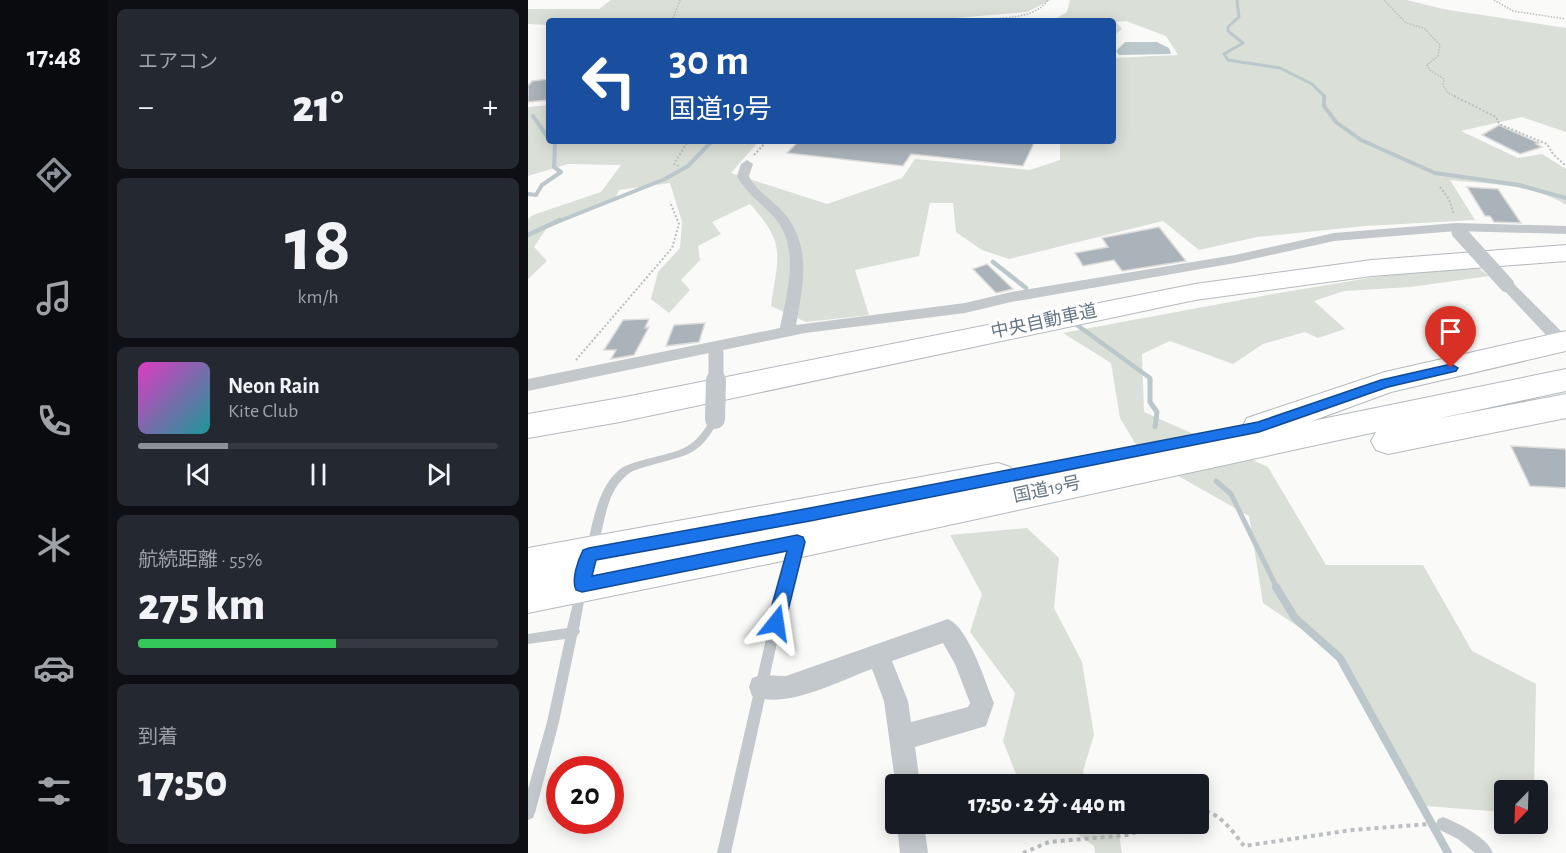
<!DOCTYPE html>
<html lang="ja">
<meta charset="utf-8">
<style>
:root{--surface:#171b24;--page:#242831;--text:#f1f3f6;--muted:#9ea1a6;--line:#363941;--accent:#8c9099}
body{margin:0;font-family:"Alegreya Sans","Noto Sans JP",sans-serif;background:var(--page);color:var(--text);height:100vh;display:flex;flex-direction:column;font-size:22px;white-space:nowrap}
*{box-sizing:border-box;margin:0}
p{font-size:20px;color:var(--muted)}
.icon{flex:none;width:33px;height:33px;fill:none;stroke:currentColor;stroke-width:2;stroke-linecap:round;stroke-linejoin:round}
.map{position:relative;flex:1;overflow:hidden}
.drawer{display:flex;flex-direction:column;gap:9px;padding:9px;background:#0d0f14;width:420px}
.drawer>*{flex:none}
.hud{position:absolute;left:18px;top:18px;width:570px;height:126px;border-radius:6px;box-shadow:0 3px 15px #0003;background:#1a4fa0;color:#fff;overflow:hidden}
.needle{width:39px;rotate:203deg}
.fabs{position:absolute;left:966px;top:780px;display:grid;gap:12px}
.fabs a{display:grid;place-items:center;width:54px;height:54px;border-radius:6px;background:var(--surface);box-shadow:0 3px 15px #0003;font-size:30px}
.speed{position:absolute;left:18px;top:756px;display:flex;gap:12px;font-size:30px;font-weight:700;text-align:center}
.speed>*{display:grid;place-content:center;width:78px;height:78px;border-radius:50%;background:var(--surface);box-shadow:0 3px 15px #0003;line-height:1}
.speed .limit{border:9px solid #d22;background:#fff;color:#111}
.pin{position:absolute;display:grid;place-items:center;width:51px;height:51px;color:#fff;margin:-62px -26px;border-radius:50% 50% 50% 0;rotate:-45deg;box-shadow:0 0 6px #0007}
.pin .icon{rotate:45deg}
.me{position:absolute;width:66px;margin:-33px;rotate:15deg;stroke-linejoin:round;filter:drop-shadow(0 0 4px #0008)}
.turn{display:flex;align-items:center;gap:21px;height:126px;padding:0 24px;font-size:27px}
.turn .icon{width:78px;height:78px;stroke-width:2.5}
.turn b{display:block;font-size:42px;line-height:51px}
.big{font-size:45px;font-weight:800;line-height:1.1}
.drawer .widget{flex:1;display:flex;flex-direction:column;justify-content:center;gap:9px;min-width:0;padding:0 21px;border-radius:9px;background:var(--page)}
.drawer .dial{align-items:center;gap:0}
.dial b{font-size:78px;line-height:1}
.song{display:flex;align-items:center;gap:18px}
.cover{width:72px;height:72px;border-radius:9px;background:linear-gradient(135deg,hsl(310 70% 55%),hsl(180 70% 35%))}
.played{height:6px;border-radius:3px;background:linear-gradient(90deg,var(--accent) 25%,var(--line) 25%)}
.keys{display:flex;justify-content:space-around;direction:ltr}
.heat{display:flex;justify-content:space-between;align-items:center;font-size:33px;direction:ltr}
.charge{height:9px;border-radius:4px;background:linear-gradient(90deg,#34c759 55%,var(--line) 0)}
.trip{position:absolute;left:357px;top:774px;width:324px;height:60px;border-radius:6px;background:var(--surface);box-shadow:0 3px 15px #0003;font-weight:800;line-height:60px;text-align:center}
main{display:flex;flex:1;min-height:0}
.dock{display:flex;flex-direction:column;width:108px;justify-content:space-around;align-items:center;background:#090b0e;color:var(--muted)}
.dock .icon{width:42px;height:42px}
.dock .current{color:var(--accent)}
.dock b{font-size:27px;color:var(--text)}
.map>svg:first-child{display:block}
.green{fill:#dadfd7}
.water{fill:#bbc7cb}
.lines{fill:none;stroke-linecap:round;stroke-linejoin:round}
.stream-far4{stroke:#bbc7cb;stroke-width:3}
.stream-far3{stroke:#bbc7cb;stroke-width:4}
.stream-far2{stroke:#bbc7cb;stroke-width:4.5}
.stream-far1{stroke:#bbc7cb;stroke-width:5}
.stream{stroke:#bbc7cb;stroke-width:8}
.building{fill:#aab3b9;stroke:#dcdcda;stroke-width:1.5}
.highway-casing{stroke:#b4b9bd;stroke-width:2}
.path-far2{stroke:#bbbfc2;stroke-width:1.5;stroke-dasharray:1.5 1.5;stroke-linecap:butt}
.path-far1{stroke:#bbbfc2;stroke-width:2;stroke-dasharray:2 2;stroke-linecap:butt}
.path{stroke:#bbbfc2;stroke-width:4;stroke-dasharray:4 4;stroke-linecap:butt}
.lane{fill:#c3c8cc;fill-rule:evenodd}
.street{fill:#c3c8cc;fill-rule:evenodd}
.highway{fill:#fff;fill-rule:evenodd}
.street-bridge-far1{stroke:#c3c8cc;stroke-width:15}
.street-bridge{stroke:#c3c8cc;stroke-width:20}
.route{fill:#1a73e8;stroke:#114b97;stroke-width:1.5}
.labels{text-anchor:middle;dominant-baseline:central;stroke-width:6;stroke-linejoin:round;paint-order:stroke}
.street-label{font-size:18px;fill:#657683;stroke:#fff}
</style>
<main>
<nav class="dock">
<b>17:48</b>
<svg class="icon current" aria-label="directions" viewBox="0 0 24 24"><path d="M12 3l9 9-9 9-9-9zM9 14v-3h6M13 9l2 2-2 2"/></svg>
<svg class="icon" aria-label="music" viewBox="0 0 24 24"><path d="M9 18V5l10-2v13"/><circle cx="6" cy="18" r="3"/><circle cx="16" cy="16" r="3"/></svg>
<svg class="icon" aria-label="phone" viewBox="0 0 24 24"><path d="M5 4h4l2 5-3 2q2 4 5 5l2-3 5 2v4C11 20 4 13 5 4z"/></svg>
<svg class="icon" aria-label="climate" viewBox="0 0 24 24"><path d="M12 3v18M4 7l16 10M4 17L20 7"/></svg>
<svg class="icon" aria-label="car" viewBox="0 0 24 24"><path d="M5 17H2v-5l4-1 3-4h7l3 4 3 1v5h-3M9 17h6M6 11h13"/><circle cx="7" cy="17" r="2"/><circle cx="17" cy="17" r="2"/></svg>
<svg class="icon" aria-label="filters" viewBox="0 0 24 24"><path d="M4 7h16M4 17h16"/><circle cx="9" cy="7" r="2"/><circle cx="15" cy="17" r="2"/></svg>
</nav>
<section class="drawer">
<div class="widget"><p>エアコン</p>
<div class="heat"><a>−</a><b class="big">21°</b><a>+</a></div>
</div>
<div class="widget dial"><b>18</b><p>km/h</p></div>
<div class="widget">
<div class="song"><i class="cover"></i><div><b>Neon Rain</b><p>Kite Club</p></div></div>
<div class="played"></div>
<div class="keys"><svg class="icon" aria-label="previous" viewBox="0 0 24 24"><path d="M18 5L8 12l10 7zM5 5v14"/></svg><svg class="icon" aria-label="pause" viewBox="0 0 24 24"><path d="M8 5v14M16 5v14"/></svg><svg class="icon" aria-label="next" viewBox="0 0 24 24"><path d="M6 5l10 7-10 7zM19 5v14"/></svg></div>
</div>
<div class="widget"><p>航続距離 · 55%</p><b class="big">275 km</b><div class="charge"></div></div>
<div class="widget"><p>到着</p><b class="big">17:50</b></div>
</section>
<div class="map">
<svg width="1038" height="853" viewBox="0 0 1038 853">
<rect width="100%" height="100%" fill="#fafaf8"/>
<path class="green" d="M 83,0 L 523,0 L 499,12 L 427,18 C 416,22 406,19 394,21 L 21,21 L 21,25 L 0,24 L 0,9 L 71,9 Z
M 542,0 L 879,0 L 915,9 L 1038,28 L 1038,132 L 994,117 L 933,131 L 990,158 L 1014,154 L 1038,169 L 1038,205 C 1004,184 960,184 922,180 L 947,220 L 837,226 L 729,237 L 671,250 L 635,221 L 481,259 L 454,250 L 428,232 L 425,203 L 402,203 L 391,256 L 327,270 L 341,315 L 278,322 L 243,306 C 250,255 259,245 222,204 L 184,222 L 193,234 L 170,246 L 172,260 L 153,280 L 162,290 L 141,313 L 123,299 L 130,272 L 152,248 L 154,222 L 142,183 L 91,190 L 87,199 L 18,229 L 6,247 L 19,261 L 0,279 L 0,219 L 5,215 L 73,192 L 93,165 L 40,164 L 0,176 L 0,107 L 21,105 L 21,141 L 231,141 L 203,173 L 299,204 L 374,178 L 387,159 L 502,170 L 532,160 L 532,141 L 585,141 L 585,58 L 650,55 L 638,36 L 598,21 L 588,22 L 594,29 L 585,36 L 585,21 L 515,21 L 526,20 L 539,12 Z
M 949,267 L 961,276 L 883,287 L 816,291 L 786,301 L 817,329 L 790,338 L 777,332 L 735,344 L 705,364 L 642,341 L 614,354 L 616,412 L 740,467 L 798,565 L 895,565 L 944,651 L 1008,684 L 1006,790 L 976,790 L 976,812 L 897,806 L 814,656 L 735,603 L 721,516 L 615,456 L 592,418 L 583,363 L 535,333 L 745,294 L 871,273 Z
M 499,528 L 531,558 L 526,608 L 554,662 L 566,735 L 555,771 L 559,784 L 492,784 L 475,741 L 487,693 L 442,632 L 454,594 L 422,535 Z
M 536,824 L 581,824 L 591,834 L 594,853 L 567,853 L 566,846 Z"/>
<path class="water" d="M 597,42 L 629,42 L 641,48 L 643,54 L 591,55 L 588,51 Z"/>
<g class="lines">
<path class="stream-far4" d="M 709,0 L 711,17 L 700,27 L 700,31 L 715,43 L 696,54 L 700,60 L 752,68 L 784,84 L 797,97"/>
<path class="stream-far3" d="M 796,96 L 796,106 L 808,122 L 833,140 L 907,173 L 991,185 L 1038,198
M 5,116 L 21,139
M 0,194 L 8,195 L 14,185 L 33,172 L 26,167 L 27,142 L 25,141
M 29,222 L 137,179 L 160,166 L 184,141"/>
<path class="stream-far2" d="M 0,235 L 32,220
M 465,262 L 498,288
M 549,325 L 622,378 L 622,382"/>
<path class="stream-far1" d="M 622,380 L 622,402 L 629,412 L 627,427
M 688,481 L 703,494 L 749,588"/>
<path class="stream" d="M 748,587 L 767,618 L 812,658 L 920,853"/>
</g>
<path class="building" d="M 21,79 L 21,100 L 0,102 L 0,86 L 4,81 Z
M 971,125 L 1011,143 L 1008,144 L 1014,147 L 992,154 L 954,135 Z
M 271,141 L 507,141 L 495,166 L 383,154 L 375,166 L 259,153 Z
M 939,187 L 970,189 L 993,223 L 966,222 L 962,216 L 957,216 Z
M 631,227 L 658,261 L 594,271 L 586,260 L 555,266 L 547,253 L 580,247 L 574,238 Z
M 459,264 L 485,289 L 468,293 L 445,269 Z
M 121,319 L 117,328 L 121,327 L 106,355 L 83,359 L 88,350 L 76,350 L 95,320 Z
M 177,323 L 171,342 L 138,346 L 146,325 Z
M 983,446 L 1038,449 L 1038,488 L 1002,486 Z"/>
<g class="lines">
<defs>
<path id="highway" d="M 1038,245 L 1038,261 L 844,276 L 667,300 L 92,422 L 0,438 L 0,414 L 92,398 L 667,284 L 844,260 Z
M 1038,331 L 1038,351 L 863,392 L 784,421 L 1038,369 L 1038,391 L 908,419 L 1038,394 L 1038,418 L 860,454 L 848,450 L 843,441 L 848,432 L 269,558 L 0,613 L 0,548 L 470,463 L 482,467 L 488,477 L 485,482 L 719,434 L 714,427 L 719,418 L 857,372 Z"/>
</defs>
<use href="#highway" class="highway-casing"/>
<path class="path-far2" d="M 856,0 L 878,23 L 896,28 L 912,45 L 910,56 L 899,65 L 902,70 L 916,79 L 915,85 L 920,93 L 929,97
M 966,0 L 985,11 L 1038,19
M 144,21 L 152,0
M 424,21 C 452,16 503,25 520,0"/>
<path class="path-far1" d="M 926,96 L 968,117 L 971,124 L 1019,144 L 1025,154 L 1038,166
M 226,155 L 239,141
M 151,166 L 146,164 L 160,141
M 912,187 L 921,199 L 926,215
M 48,360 L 144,248 L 151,224 L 142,202"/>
<path class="path" d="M 670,811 C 690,809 705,832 716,846 L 824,830 L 901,824
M 407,824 L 408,833
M 495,853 L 521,842 L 599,835 L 635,824"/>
<path class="lane" d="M 187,416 L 191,419 C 171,459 156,455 117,467 C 110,469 102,471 97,477 C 76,496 78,525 68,549 L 64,550 L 60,549 L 59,546 C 65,521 70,488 91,470 C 97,465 105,463 112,461 C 149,450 164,454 184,417 Z
M 267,544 L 271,546 L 272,549 L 249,643 L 203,853 L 189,853 L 237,643 L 262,549 L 263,546 Z
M 53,586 L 57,588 L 58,591 L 51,629 L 52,632 L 49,636 L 31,722 L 7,813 L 5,818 L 0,820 L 0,789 L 19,722 L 37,639 L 0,644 L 0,634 L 39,628 L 48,591 L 49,588 Z
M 915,817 C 930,823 959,837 965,853 L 947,853 L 930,839 L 910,829 L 908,824 L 910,819 Z"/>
<path class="street" d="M 219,160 L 225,164 L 221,176 L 224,182 C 233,194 247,202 257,214 C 284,248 275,286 268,325 L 437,303 L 483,292 L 707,255 L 806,233 L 928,223 L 1038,226 L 1038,234 L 928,231 L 806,241 L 707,263 L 483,302 L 437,313 L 277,333 L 0,391 L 0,379 L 252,328 C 259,292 273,248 246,217 C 233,203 218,193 209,176 L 213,164 Z
M 979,281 L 984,282 L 1038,336 L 1038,351 L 1032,350 L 974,288 L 972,285 L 974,282 Z
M 420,619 C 441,628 457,682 466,703 L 458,726 L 387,747 L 392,784 L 368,784 L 368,788 L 356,701 L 344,669 C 310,681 259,710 224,696 L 221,687 L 224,678 L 233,675 L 258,676 ZM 415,643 L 427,664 L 442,703 L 440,707 L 383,722 L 380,701 L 364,661 Z
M 369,824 L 396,824 L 400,853 L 372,853 Z"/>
<use href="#highway" class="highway"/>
<path class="street-bridge-far1" d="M 931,232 L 979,285
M 188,382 L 188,353"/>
<path class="street-bridge" d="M 187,419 L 188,380"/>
</g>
<path class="route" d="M 923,364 L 930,368 L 928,371 L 860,387 L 731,432 L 282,521 L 68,560 L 64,576 L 269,535 L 275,537 L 277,542 L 257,623 L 254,629 L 248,631 L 242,629 L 239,623 L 259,551 L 54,592 L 48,590 C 43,580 50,560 55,550 L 61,548 L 282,508 L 730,422 L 853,380 Z"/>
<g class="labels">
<g class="street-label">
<text transform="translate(516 322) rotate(-12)">中央自動車道</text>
<text transform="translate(519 490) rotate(-12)">国道19号</text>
</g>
</g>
</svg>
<div class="fabs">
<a><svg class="needle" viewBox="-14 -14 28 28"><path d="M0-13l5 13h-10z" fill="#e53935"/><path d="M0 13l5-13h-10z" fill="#9ea1a6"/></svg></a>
</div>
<div class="speed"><div class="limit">20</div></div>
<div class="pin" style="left:923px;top:368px;background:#d93025"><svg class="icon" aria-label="arrive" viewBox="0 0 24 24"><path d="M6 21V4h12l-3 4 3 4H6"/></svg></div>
<svg class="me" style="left:248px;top:623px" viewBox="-20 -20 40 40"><path d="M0-17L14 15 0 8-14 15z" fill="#1a73e8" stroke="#fff" stroke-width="4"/></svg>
<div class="trip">17:50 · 2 分 · 440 m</div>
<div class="hud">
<div class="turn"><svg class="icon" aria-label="left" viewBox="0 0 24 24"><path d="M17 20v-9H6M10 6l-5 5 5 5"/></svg><div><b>30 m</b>国道19号</div></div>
</div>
</div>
</main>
